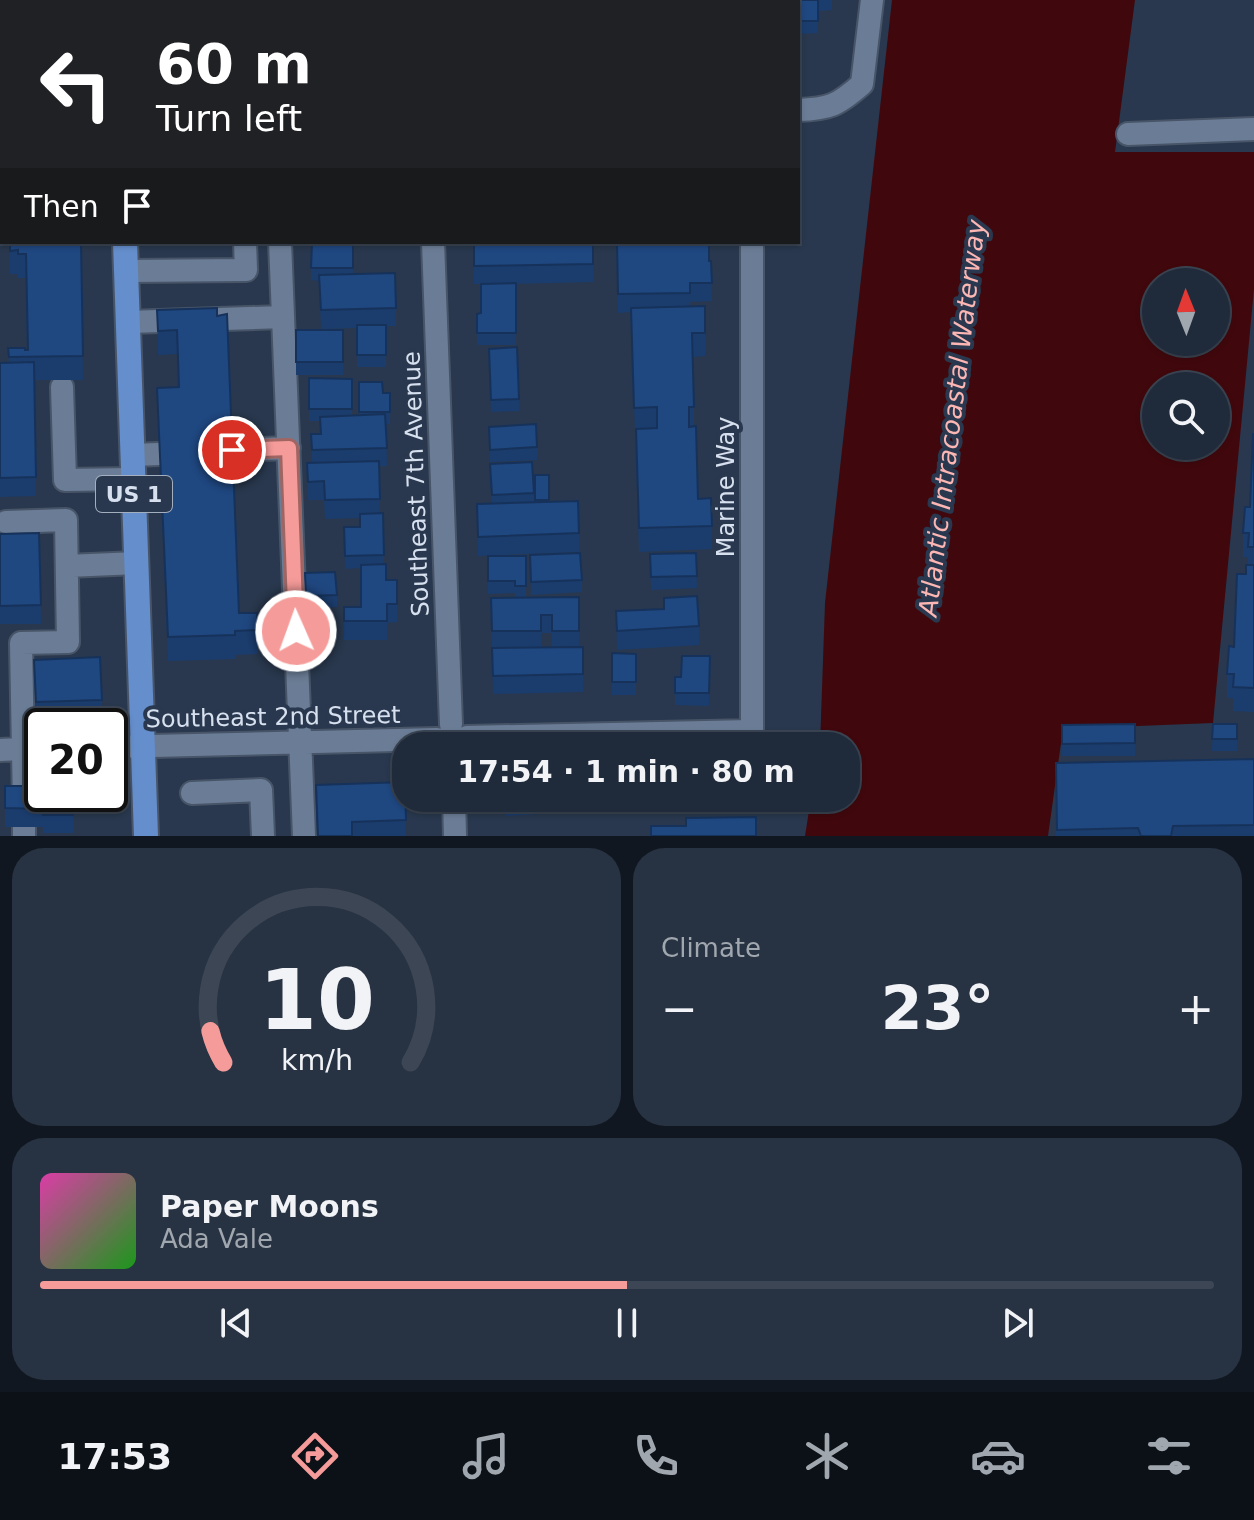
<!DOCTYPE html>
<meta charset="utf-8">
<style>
:root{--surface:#1f2a3a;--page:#273242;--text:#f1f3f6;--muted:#a1a7af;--line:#3c4654;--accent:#f59b99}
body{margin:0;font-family:"DejaVu Sans",sans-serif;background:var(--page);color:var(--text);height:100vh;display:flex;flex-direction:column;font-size:30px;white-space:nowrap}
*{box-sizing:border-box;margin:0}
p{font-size:26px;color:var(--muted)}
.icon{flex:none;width:44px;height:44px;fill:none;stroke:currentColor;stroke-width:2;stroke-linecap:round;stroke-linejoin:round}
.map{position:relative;height:836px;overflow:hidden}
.drawer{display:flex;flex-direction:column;gap:12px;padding:12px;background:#111720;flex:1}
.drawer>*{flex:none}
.guide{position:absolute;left:0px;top:0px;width:800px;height:244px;box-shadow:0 2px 6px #0004,0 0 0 2px var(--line);background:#202124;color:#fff;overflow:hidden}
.needle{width:52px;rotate:359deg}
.buttons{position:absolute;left:1142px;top:268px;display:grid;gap:16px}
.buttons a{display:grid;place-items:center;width:88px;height:88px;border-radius:50%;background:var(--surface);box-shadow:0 2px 6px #0004,0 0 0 2px var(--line);font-size:40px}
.speed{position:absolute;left:24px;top:708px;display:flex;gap:16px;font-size:40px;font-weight:700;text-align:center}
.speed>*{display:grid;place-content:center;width:104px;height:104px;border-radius:50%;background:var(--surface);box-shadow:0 2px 6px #0004,0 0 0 2px var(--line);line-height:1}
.speed .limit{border:4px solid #111;border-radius:12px;background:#fff;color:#111}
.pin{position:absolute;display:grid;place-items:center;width:68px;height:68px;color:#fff;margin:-34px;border:4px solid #fff;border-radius:50%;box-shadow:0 2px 8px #0007}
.me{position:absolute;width:88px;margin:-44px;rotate:358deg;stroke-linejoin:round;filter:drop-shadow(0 0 6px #0008)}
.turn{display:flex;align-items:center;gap:28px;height:168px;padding:0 24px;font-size:36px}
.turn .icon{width:104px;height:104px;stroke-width:2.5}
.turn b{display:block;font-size:56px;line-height:68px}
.then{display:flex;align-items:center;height:76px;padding:0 24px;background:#0003;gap:16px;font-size:30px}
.big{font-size:60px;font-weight:700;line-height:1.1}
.drawer .card{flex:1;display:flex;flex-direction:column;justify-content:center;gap:12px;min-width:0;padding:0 28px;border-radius:32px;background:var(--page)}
.drawer .dial{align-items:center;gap:0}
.dial svg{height:208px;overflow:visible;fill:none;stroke:var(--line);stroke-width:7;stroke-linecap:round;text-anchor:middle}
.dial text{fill:var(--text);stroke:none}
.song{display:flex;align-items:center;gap:24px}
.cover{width:96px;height:96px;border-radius:12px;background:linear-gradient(135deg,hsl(320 70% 55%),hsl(120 70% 35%))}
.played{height:8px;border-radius:4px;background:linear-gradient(90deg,var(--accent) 50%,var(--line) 50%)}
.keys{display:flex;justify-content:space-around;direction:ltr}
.heat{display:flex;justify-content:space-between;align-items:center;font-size:44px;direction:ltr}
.drawer .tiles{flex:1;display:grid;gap:12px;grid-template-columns:1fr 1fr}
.card:last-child{grid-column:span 2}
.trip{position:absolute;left:392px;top:732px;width:468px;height:80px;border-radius:32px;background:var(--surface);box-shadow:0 2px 6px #0004,0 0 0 2px var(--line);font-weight:700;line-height:80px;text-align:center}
.tabs{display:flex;height:128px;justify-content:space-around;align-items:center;background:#0c1117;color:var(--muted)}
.tabs .icon{width:56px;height:56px}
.tabs .selected{color:var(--accent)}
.tabs b{font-size:36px;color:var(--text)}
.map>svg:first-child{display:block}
.water{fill:#40080d;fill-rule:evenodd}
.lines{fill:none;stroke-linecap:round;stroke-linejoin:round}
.minor-casing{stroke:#485568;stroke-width:26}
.major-casing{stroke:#485568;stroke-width:28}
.minor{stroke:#6b7d96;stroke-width:22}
.major{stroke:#648ecc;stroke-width:24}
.wall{fill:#1b3d6e;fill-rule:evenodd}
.building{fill:#1f4780;stroke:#16325a;stroke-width:2}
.route-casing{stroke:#9f6563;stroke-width:20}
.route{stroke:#f59b99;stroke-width:14}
.labels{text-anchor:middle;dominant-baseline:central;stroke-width:8;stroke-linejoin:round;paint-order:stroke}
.shield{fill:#29384e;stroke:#a3aebf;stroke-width:2}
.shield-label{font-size:22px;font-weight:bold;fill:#d7e0ef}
.street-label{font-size:24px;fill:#d7e0ef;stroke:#29384e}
.water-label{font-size:26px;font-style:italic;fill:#fcb6b4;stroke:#29384e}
</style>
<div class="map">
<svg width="1254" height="836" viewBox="0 0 1254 836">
<rect width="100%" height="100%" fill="#29384e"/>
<path class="water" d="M 892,0 L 1135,0 L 1115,152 L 1254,152 L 1254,289 L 1213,723 L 1063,729 L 1048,836 L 805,836 L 811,798 L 846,798 L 846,746 L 820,746 L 825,603 ZM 1156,282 L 1216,282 L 1216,342 L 1156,342 ZM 1156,386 L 1216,386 L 1216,446 L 1156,446 Z"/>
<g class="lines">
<defs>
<path id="minor" d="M 270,0 L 271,2
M 424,0 L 424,2
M 651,0 L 652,2
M 798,110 C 830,109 838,105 862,84 L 872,0
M 0,124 L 2,124
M 1128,134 L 1254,129
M 0,186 L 2,186
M 0,231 L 2,231
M 280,242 L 304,836
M 433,242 L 451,724
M 126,271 L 246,270 L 245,242
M 128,322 L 283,317
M 62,387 L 65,480 L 134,479
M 232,450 L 289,448
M 133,455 L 159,454
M 6,522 L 66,520 L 68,642 L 21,643 L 24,804
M 67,566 L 137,563
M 467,737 L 752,731 L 752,242
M 110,747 L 437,739
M 0,750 L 42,748
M 192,793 L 261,790 L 263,836
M 454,798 L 455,836
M 24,827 L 24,836"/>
<path id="major" d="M 116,0 L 116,2
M 125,242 L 146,836"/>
</defs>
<use href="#minor" class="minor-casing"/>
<use href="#major" class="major-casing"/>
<use href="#minor" class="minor"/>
<use href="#major" class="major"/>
</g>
<path class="wall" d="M 0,0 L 5,0 L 5,2 L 2,2 L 2,18 L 0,18 Z
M 22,0 L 85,0 L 85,2 L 22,2 Z
M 559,0 L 595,0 L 559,2 Z
M 692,0 L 737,0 L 737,2 L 692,2 Z
M 782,0 L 832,0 L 832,10 L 818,11 L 818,33 L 798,34 L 798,2 Z
M 10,242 L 81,242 L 83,380 L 34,380 L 36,496 L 0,497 L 0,363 L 9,363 L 8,348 L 27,350 L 26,278 L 18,278 L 18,274 L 10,274 Z
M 353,242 L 353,274 L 396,308 L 396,326 L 386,326 L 386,367 L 357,367 L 357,328 L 321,329 L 319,281 L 311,280 L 311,268 Z
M 474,242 L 593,242 L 593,282 L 504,284 L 516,283 L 516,345 L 477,345 L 477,314 L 481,313 L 481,284 L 474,284 Z
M 617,242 L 711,261 L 712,301 L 690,302 L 690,306 L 705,306 L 705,356 L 693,357 L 694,426 L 698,499 L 711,498 L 712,549 L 639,552 L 631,312 L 618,313 Z
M 217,308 L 239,613 L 258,630 L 258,654 L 235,655 L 235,659 L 168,661 L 157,388 L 178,387 L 177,354 L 158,355 L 157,310 Z
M 296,330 L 343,330 L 343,375 L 296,375 Z
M 489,361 L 519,399 L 519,411 L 491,412 Z
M 309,378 L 352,379 L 352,415 L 359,415 L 359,382 L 383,393 L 390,393 L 390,424 L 386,424 L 387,466 L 379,466 L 380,513 L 383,513 L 384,564 L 386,580 L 397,580 L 397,622 L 387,623 L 387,640 L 344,640 L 344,607 L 361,607 L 361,568 L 345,569 L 344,527 L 360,527 L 360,518 L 325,519 L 324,500 L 308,500 L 307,463 L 312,463 L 311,434 L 320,434 L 320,421 L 309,421 Z
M 489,427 L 537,447 L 537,460 L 490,462 Z
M 1254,434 L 1254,712 L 1233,711 L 1233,698 L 1227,698 L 1227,674 L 1234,647 L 1246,574 L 1248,565 L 1248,557 L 1243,557 L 1243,533 L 1250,507 Z
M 532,462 L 534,502 L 535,502 L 535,475 L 549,475 L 549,502 L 579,533 L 579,552 L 478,556 L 477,504 L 492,504 L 490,476 Z
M 39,533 L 41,624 L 0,624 L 0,534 Z
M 696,553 L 697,588 L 651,590 L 650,554 Z
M 530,555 L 582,580 L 582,592 L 531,595 Z
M 488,556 L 526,556 L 526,598 L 579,597 L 579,647 L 583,647 L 583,692 L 493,694 L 491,598 L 515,598 L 515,593 L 488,594 ZM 541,633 L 552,633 L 552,647 L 541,647 Z
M 305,573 L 337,595 L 337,607 L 306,609 Z
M 664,598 L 699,626 L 699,645 L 617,650 L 616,611 L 664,609 Z
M 612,653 L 636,654 L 636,695 L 612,695 Z
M 710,656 L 709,706 L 675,705 L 675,677 L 681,677 Z
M 100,657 L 102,706 L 36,709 L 34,660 Z
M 1135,724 L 1135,756 L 1062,756 L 1062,725 Z
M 1213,724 L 1237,724 L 1237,751 L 1212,751 Z
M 1254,759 L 1254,836 L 1056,836 L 1056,763 Z
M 405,782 L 406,836 L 317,836 L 316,785 Z
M 5,786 L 73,794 L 73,833 L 43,833 L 43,827 L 5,827 Z
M 504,798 L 556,798 L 556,806 L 541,806 L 541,814 L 505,816 Z
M 672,798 L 752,798 L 752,808 L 672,811 Z"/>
<path class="building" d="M 147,0 L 182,0 L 182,2 L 147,2 Z
M 226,0 L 253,0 L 253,2 L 226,2 Z
M 304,0 L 379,0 L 379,2 L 304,2 Z
M 468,0 L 537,0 L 537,2 L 468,2 Z
M 782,0 L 818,0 L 818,21 L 798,21 L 798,2 L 782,2 Z
M 10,242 L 81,242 L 83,356 L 9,357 L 8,348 L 25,348 L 25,350 L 28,350 L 26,254 L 18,254 L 18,250 L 10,251 Z
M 312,242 L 353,242 L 353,268 L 311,268 Z
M 474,242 L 593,242 L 593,264 L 474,266 Z
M 617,242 L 709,242 L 709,261 L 711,261 L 712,283 L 690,283 L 690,293 L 618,294 Z
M 395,273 L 396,308 L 321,310 L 319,275 Z
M 516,283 L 516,333 L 477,333 L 477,314 L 481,313 L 481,284 Z
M 705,306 L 705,333 L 692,333 L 694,407 L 689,407 L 689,427 L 696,426 L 698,499 L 711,498 L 712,526 L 639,528 L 636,429 L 657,428 L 657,407 L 634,408 L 631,308 Z
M 217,308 L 217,316 L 227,314 L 239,613 L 257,613 L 258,630 L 235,631 L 235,635 L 168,637 L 157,388 L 179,387 L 177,330 L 158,331 L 157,310 Z
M 357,325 L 386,325 L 386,355 L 357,355 Z
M 296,330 L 343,330 L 343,362 L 296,362 Z
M 517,347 L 519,399 L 491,400 L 489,349 Z
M 34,362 L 36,477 L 0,478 L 0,363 Z
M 309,378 L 352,379 L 352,409 L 309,409 Z
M 359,382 L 382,382 L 383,393 L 390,393 L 390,412 L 359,412 Z
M 385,414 L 387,448 L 312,450 L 311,434 L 321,434 L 320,417 Z
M 536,424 L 537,447 L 490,450 L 489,427 Z
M 1253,434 L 1254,434 L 1254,547 L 1248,547 L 1249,533 L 1243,533 L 1245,507 L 1250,507 Z
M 379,461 L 380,499 L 325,500 L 324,481 L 308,482 L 307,463 Z
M 532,462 L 534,493 L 492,495 L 490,464 Z
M 535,475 L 549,475 L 549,500 L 535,500 Z
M 578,501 L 579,533 L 478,537 L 477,504 Z
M 383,513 L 384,555 L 345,556 L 344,527 L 360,527 L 360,514 Z
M 39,533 L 41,605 L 0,606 L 0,534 Z
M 580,553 L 582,580 L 531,582 L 530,555 Z
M 696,553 L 697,576 L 651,577 L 650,554 Z
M 488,556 L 526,556 L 526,586 L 515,586 L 515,581 L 488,581 Z
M 386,564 L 386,580 L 397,580 L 397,604 L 387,604 L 387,621 L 344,621 L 344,607 L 361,607 L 361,565 Z
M 1246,565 L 1254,565 L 1254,688 L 1233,687 L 1234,674 L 1227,674 L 1229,646 L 1234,647 L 1237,574 L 1246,574 Z
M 335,572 L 337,595 L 306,596 L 305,573 Z
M 697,596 L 699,626 L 617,631 L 616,611 L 664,609 L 664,598 Z
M 579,597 L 579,631 L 552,631 L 552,615 L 541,615 L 541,631 L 492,631 L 491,598 Z
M 583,647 L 583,674 L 493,676 L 492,648 Z
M 612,653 L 636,654 L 636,682 L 612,682 Z
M 682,656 L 710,656 L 709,693 L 675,693 L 675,677 L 681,677 Z
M 100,657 L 102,700 L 36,702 L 34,660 Z
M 1135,724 L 1135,743 L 1062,744 L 1062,725 Z
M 1213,724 L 1237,724 L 1237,739 L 1212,739 Z
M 1254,759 L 1254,825 L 1173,826 L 1171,836 L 1141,836 L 1138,828 L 1057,830 L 1056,763 Z
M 405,782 L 406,820 L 352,822 L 352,836 L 318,836 L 316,785 Z
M 5,786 L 42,786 L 42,794 L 73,794 L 73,815 L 43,815 L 44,809 L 5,808 Z
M 756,817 L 756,836 L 651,836 L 651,826 L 686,826 L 686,818 Z"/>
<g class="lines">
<defs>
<path id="route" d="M 232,450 L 289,448 L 296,631"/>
</defs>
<use href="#route" class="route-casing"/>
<use href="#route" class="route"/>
</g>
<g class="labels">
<rect class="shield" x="96" y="476" width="76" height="36" rx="6"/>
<g class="shield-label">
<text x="134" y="494">US 1</text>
</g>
<g class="street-label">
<text transform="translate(416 484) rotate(-92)">Southeast 7th Avenue</text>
<text transform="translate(726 487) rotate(-90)">Marine Way</text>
<text transform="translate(273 717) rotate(-1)">Southeast 2nd Street</text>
</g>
<g class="water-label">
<text transform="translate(952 418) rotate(-83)">Atlantic Intracoastal Waterway</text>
</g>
</g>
</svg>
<div class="buttons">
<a><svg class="needle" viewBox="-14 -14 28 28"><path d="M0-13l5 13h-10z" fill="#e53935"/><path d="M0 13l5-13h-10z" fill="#a1a7af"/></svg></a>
<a><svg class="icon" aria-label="search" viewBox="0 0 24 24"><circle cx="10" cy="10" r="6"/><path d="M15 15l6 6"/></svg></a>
</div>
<div class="speed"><div class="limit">20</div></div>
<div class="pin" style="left:232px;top:450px;background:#d93025"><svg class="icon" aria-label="arrive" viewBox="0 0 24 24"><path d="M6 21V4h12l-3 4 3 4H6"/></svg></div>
<svg class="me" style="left:296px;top:631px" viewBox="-20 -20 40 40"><circle r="17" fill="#f59b99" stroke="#fff" stroke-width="3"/><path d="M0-11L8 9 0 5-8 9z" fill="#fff"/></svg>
<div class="trip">17:54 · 1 min · 80 m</div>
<div class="guide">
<div class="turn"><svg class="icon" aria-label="left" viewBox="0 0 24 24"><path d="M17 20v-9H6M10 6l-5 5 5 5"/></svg><div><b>60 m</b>Turn left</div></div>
<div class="then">Then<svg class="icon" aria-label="arrive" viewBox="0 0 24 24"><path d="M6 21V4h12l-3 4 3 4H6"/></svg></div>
</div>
</div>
<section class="drawer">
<div class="tiles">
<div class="card dial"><svg viewBox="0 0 100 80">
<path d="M14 69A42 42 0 1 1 86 69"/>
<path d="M14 69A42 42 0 0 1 9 57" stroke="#f59b99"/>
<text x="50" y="56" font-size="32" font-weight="700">10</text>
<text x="50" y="72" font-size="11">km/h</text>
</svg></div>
<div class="card"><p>Climate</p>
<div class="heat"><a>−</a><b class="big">23°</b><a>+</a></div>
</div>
<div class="card">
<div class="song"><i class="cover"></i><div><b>Paper Moons</b><p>Ada Vale</p></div></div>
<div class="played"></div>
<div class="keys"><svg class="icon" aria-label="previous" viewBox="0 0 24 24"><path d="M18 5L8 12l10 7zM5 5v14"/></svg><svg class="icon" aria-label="pause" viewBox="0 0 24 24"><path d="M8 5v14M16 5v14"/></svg><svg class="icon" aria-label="next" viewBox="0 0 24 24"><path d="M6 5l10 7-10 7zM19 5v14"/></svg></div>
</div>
</div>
</section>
<nav class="tabs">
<b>17:53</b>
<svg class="icon selected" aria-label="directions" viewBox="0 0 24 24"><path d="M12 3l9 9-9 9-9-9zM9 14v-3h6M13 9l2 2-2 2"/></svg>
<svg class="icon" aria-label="music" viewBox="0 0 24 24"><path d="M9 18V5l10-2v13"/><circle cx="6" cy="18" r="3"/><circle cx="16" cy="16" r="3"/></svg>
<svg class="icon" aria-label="phone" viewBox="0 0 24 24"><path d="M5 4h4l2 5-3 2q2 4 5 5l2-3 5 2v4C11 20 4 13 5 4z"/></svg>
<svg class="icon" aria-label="climate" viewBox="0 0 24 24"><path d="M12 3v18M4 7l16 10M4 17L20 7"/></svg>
<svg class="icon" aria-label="car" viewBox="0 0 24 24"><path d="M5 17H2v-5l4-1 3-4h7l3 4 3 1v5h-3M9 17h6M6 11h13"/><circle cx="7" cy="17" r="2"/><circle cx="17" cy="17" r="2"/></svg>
<svg class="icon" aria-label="filters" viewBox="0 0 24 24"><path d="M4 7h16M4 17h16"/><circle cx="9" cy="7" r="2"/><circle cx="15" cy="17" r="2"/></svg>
</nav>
